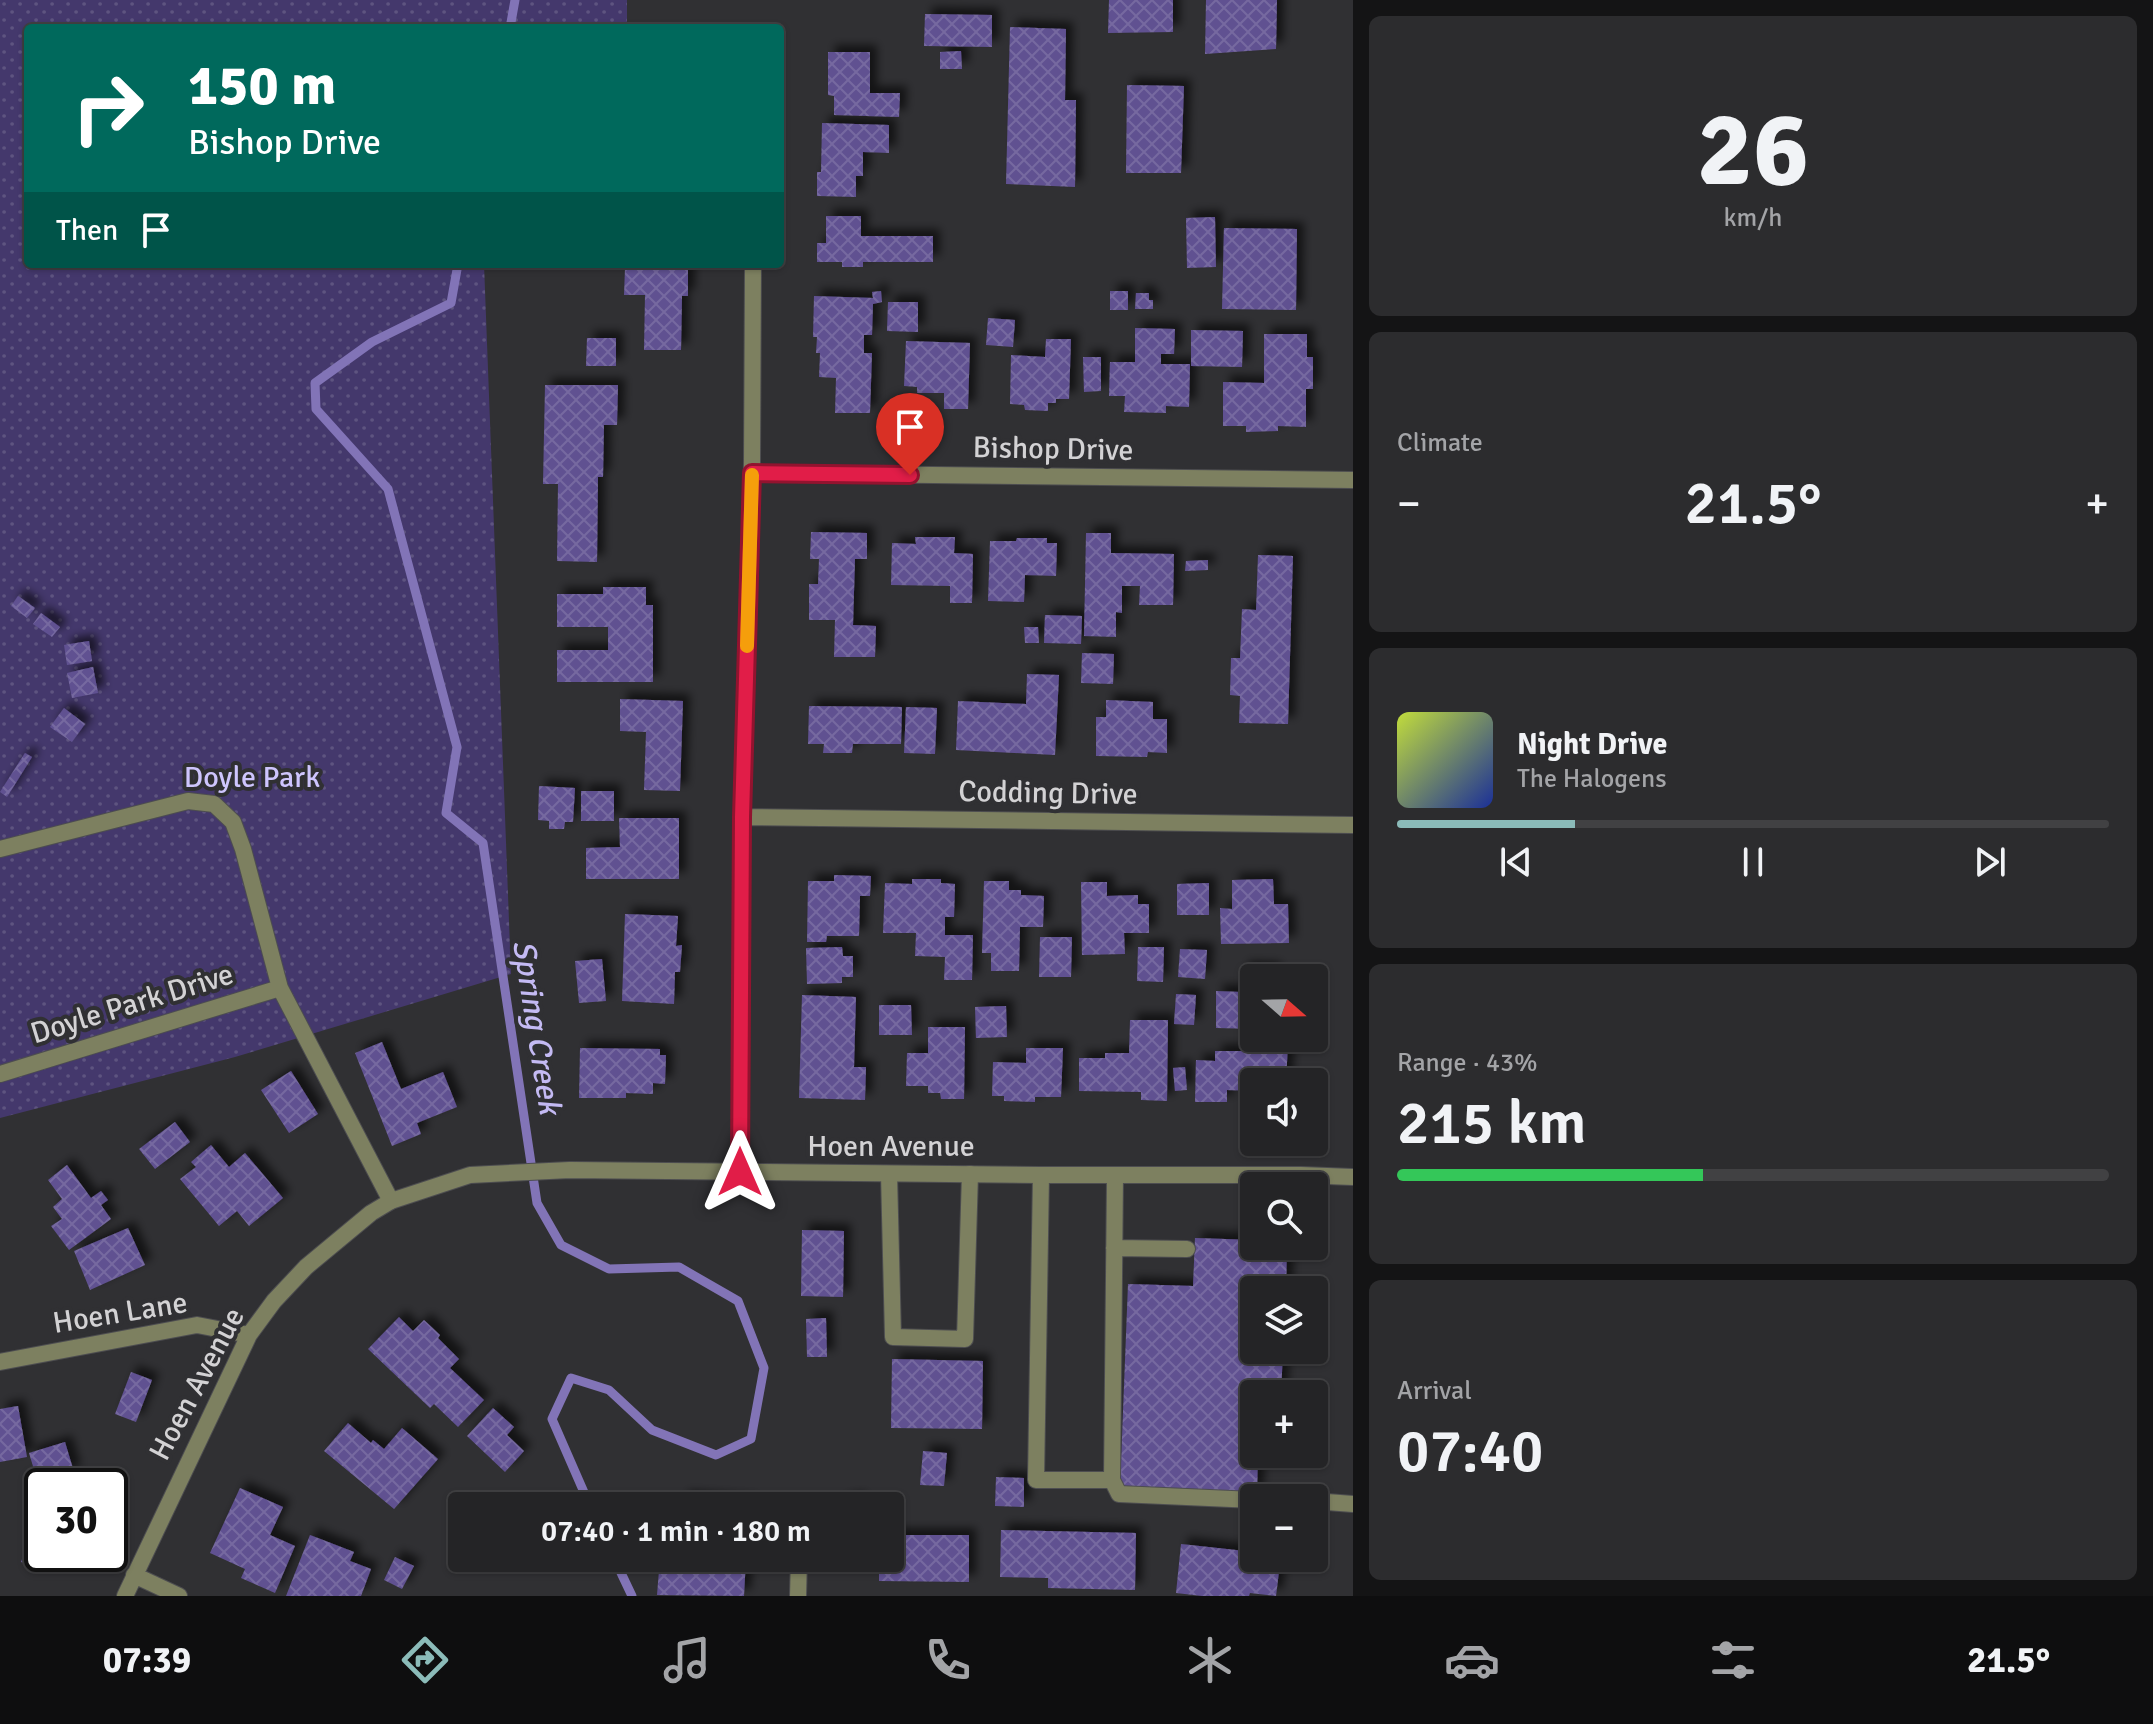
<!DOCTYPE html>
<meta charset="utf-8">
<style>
:root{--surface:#242426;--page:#2c2c2e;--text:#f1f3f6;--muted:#a3a4a7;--line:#414143;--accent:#8bbbb9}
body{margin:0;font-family:Signika,sans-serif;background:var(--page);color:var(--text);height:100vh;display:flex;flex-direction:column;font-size:30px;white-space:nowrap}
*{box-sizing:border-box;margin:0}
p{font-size:26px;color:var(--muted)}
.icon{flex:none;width:44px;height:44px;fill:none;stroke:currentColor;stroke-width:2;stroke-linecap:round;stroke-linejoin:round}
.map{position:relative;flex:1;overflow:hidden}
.panel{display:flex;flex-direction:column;gap:16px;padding:16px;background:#141415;width:800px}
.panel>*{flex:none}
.banner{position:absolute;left:24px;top:24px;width:760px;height:244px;border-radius:8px;box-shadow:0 2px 6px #0004,0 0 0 2px var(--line);background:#00695c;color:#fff;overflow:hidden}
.needle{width:52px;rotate:110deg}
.fabs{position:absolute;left:1240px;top:964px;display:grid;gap:16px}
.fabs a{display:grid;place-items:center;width:88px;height:88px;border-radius:8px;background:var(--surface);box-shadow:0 2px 6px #0004,0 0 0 2px var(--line);font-size:40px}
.speed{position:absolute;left:24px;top:1468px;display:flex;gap:16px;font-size:40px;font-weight:700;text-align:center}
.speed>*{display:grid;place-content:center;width:104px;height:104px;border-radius:50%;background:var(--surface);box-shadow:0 2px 6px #0004,0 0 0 2px var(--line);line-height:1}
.speed .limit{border:4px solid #111;border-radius:12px;background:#fff;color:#111}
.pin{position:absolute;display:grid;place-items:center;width:68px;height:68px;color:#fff;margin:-82px -34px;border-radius:50% 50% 50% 0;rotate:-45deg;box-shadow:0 0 8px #0007}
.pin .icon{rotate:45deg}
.me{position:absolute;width:88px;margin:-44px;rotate:0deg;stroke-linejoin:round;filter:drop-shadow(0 0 6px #0008)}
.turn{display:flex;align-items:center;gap:28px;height:168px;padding:0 32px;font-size:36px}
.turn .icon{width:104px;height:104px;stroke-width:2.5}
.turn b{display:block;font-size:56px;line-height:68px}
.then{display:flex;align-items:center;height:76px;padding:0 32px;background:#0003;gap:16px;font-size:30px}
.big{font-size:60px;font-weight:600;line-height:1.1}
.panel .tile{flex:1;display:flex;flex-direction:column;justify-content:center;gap:12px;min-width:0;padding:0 28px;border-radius:12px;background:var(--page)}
.panel .dial{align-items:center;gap:0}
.dial b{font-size:104px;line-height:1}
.song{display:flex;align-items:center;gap:24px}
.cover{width:96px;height:96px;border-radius:12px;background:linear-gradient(135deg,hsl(70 70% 55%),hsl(230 70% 35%))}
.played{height:8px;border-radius:4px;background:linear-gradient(90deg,var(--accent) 25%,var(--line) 25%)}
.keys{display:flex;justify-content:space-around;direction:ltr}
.heat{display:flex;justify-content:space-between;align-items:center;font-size:44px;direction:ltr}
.charge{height:12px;border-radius:6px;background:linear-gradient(90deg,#34c759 43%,var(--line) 0)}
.trip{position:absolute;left:448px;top:1492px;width:456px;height:80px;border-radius:8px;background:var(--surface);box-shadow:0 2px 6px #0004,0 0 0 2px var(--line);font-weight:600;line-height:80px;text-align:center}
.dock{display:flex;height:128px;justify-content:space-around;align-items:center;background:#0e0e0f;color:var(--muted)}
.dock .icon{width:56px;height:56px}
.dock .active{color:var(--accent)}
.dock b{font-size:36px;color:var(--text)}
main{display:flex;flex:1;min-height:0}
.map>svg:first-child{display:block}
.park{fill:url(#park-dots)}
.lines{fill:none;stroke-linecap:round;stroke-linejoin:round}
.stream{stroke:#8274b7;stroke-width:9}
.building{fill:url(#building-cross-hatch);filter:url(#shadow)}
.service-casing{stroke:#4d4d50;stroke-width:18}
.minor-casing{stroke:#4d4d50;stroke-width:18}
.service{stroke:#7d8060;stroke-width:16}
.minor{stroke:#7d8060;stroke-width:16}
.route-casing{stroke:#92132f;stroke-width:20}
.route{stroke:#e11d48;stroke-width:14}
.slow{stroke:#f59e0b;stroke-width:14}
.labels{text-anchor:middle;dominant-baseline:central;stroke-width:8;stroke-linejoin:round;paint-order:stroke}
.street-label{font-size:30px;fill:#d3d2d4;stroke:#303033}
.park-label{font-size:30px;fill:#cec5fd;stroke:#303033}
.water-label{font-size:32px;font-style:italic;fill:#c4baf3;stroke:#303033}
</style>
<main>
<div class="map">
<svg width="1353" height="1596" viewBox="0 0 1353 1596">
<defs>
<pattern id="park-dots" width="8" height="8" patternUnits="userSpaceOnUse" patternTransform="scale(2)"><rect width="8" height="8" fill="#44386c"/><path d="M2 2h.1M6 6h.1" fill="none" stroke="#5e5480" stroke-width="1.8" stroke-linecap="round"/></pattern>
<pattern id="building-cross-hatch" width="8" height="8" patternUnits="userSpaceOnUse" patternTransform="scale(2)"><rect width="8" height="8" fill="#605191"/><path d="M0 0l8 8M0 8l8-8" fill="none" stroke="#7669a0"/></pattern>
<filter id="shadow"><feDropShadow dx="7" dy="-7" stdDeviation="4" flood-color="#0009"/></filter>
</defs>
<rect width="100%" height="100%" fill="#303033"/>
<path class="park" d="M 0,0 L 627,0 L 627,28 L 28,28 L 28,264 L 484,264 L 511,974 L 235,1057 L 0,1118 Z"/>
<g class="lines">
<path class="stream" d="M 510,28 L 515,0
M 458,264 L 451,303 L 372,342 L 315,383 L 316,409 L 388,489 L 457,747 L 446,813 L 483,843 L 537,1203 L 561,1245 L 609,1269 L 679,1267 L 738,1301 L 764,1368 L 751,1439 L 716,1455 L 652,1430 L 609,1390 L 571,1378 L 552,1419 L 590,1506
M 614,1558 L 632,1596"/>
</g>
<path class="building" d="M 1109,0 L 1173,0 L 1173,32 L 1108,33 Z
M 1206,0 L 1277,0 L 1276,49 L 1205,54 Z
M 925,14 L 992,15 L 992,47 L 924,46 Z
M 1010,27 L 1066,29 L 1065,100 L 1076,100 L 1075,187 L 1006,184 Z
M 961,51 L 962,69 L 940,69 L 940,52 Z
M 828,52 L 870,52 L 870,93 L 900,93 L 899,117 L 834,115 L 834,96 L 828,95 Z
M 1127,85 L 1184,86 L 1181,173 L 1126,173 Z
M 822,123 L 889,125 L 889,153 L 863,152 L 863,176 L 856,176 L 856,197 L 817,196 L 817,172 L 821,172 Z
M 826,216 L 861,216 L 861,236 L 933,236 L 933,262 L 863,262 L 863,267 L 842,267 L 842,262 L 817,262 L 817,243 L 826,243 Z
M 1215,217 L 1216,267 L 1187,268 L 1186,218 Z
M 1224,228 L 1297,229 L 1296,310 L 1222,309 Z
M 625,268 L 688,268 L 688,296 L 682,296 L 681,350 L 644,350 L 645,295 L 624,295 Z
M 881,291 L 882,302 L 873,304 L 872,335 L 864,335 L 864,353 L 872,353 L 870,413 L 835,413 L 836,378 L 819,377 L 820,353 L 816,353 L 817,337 L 813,337 L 814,296 L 873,298 L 872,292 Z
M 1110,291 L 1128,291 L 1128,310 L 1110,310 Z
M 1136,293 L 1149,293 L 1149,300 L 1153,300 L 1153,309 L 1135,309 Z
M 888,302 L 918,302 L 918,332 L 887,331 Z
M 988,318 L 1015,320 L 1013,347 L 986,345 Z
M 1135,328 L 1175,329 L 1174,354 L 1161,354 L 1161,364 L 1190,364 L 1189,407 L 1166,406 L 1166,413 L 1124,412 L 1125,396 L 1109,396 L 1110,362 L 1135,362 Z
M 1191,330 L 1243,331 L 1242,367 L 1191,366 Z
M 1264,334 L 1307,334 L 1307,357 L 1313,357 L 1313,389 L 1306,389 L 1306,427 L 1278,426 L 1278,431 L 1246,432 L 1246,426 L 1223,426 L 1223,382 L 1264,383 Z
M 587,338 L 616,338 L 616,366 L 586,366 Z
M 1046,339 L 1071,339 L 1069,399 L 1056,399 L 1056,403 L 1048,403 L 1048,411 L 1025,410 L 1024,405 L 1010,404 L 1011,355 L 1045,357 Z
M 906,341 L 970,343 L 968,409 L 944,409 L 944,393 L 917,393 L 917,387 L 904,386 Z
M 1083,357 L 1101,357 L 1101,391 L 1084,392 Z
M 545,385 L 618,385 L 617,425 L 604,425 L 603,477 L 598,477 L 597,562 L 557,561 L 558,484 L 543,484 Z
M 811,532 L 867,533 L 867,559 L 855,559 L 853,625 L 876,626 L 875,657 L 834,657 L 835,620 L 809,620 L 809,584 L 818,584 L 819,559 L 810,559 Z
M 1086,533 L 1111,533 L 1111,553 L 1174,554 L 1173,605 L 1139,605 L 1140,586 L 1122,586 L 1122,613 L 1116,612 L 1116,637 L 1084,636 Z
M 915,537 L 955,537 L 954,553 L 973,554 L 972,603 L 950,603 L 950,586 L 891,585 L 892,543 L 916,544 Z
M 1017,538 L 1047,538 L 1047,543 L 1057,543 L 1056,576 L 1025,575 L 1024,602 L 988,601 L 990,541 L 1016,541 Z
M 1258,555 L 1293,556 L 1288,724 L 1239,723 L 1240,696 L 1230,695 L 1231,658 L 1240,658 L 1242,609 L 1256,610 Z
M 1208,560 L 1208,570 L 1185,571 L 1186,561 Z
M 603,587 L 646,587 L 646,605 L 653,605 L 653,682 L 557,682 L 557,650 L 608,650 L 608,627 L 557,627 L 557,594 L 603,594 Z
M 18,596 L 35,608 L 27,618 L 11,606 Z
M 41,613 L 60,627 L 52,637 L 33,624 Z
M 1045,615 L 1082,616 L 1081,644 L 1044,643 Z
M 1024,627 L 1038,627 L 1039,643 L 1025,643 Z
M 89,641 L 92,661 L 67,665 L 64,645 Z
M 1082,653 L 1114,654 L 1113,684 L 1081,683 Z
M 93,667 L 98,693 L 72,698 L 67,673 Z
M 1027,674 L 1059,675 L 1055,755 L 956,750 L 958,701 L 1026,704 Z
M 620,699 L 683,701 L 680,791 L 644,790 L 646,732 L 620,731 Z
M 1106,700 L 1153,702 L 1153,719 L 1167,719 L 1167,753 L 1148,752 L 1147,757 L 1096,756 L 1096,717 L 1106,717 Z
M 809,706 L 902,707 L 901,744 L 853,744 L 852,753 L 823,753 L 824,744 L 808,744 Z
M 906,707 L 937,708 L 935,754 L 904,753 Z
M 64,708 L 85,724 L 72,742 L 50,727 Z
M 25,753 L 32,757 L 7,797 L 0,792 Z
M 539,786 L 575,788 L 573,822 L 565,822 L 564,829 L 549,829 L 549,821 L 538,820 Z
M 581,791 L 614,791 L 614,821 L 581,821 Z
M 619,818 L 679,818 L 679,879 L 586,879 L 586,848 L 620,847 Z
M 834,875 L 871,876 L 870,896 L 860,896 L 859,936 L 827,936 L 826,942 L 807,942 L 808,881 L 834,881 Z
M 912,879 L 941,879 L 941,883 L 955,884 L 954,917 L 945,917 L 945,935 L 973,935 L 972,980 L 944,980 L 945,957 L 915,956 L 916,933 L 883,933 L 885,883 L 912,884 Z
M 1273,879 L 1274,904 L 1288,904 L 1289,943 L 1221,944 L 1220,908 L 1232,909 L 1232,880 Z
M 984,881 L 1009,881 L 1009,890 L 1021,890 L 1021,895 L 1044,896 L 1043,927 L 1020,927 L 1019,971 L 991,971 L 991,953 L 982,953 Z
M 1081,882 L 1107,882 L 1107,896 L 1138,895 L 1138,904 L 1149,904 L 1149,933 L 1124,933 L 1125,954 L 1082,955 Z
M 1209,883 L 1209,915 L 1177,915 L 1177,884 Z
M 625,914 L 678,916 L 676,946 L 682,945 L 680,972 L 675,972 L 674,1004 L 622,1001 Z
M 1040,937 L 1072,937 L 1071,977 L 1039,977 Z
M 842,947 L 843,956 L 853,956 L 853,977 L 842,977 L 842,983 L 807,984 L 806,948 Z
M 1138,947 L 1164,947 L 1163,982 L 1137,981 Z
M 1180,949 L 1207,950 L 1205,979 L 1178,977 Z
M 602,959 L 606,1001 L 579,1003 L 575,961 Z
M 1242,968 L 1274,969 L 1274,978 L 1254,978 L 1254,1029 L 1216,1028 L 1216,991 L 1241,992 Z
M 1176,994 L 1196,995 L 1194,1025 L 1174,1024 Z
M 802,995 L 856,997 L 854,1067 L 866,1067 L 865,1100 L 799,1098 Z
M 879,1005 L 911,1005 L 912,1035 L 879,1035 Z
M 1006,1006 L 1007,1037 L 976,1038 L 975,1007 Z
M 1130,1020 L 1168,1020 L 1167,1101 L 1141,1100 L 1141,1092 L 1079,1091 L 1079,1058 L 1105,1058 L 1105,1053 L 1129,1053 Z
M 928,1027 L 965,1027 L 964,1099 L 941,1099 L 940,1093 L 928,1093 L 928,1086 L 906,1086 L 907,1053 L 928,1053 Z
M 1242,1041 L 1288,1043 L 1286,1082 L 1254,1082 L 1254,1091 L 1227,1090 L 1227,1102 L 1195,1102 L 1196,1060 L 1215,1061 L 1215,1051 L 1241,1051 Z
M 382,1042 L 401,1089 L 443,1072 L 457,1107 L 417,1123 L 421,1134 L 392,1146 L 355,1053 Z
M 580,1048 L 660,1049 L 660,1055 L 666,1055 L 665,1084 L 653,1083 L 653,1094 L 626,1093 L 626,1098 L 579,1098 Z
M 1026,1048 L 1063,1048 L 1061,1097 L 1035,1097 L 1035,1102 L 1004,1101 L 1004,1096 L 992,1096 L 993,1062 L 1026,1063 Z
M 1185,1067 L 1187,1090 L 1175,1091 L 1173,1068 Z
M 291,1071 L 318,1114 L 289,1133 L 261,1090 Z
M 175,1122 L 190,1142 L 155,1169 L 139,1149 Z
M 211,1145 L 229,1167 L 245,1153 L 283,1198 L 249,1226 L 237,1211 L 219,1226 L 180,1179 L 196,1167 L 191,1162 Z
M 67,1165 L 91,1198 L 101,1191 L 108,1200 L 101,1205 L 111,1219 L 69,1250 L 51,1226 L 62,1219 L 53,1207 L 62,1199 L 48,1180 Z
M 128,1228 L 145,1265 L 90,1290 L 74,1251 Z
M 802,1230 L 844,1231 L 843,1297 L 801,1296 Z
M 1195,1238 L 1254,1240 L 1254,1246 L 1287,1246 L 1286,1290 L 1254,1290 L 1254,1350 L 1283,1350 L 1281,1394 L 1254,1394 L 1254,1454 L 1258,1454 L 1257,1493 L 1120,1488 L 1128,1284 L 1193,1286 Z
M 399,1317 L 413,1331 L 424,1320 L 440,1335 L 438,1338 L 459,1359 L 450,1368 L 484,1400 L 458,1427 L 434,1404 L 430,1408 L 368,1349 Z
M 826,1318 L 827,1357 L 807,1357 L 806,1319 Z
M 892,1359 L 983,1361 L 982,1429 L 891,1428 Z
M 131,1372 L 152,1380 L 136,1422 L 115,1414 Z
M 18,1406 L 27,1457 L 0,1462 L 0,1409 Z
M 493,1408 L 514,1427 L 507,1435 L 524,1451 L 505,1472 L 467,1436 Z
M 348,1423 L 371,1443 L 373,1440 L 384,1449 L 402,1428 L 438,1459 L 394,1509 L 324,1451 Z
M 65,1442 L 74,1472 L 38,1483 L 29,1453 Z
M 923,1451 L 947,1453 L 944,1486 L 920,1485 Z
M 996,1477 L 1024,1478 L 1024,1507 L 995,1506 Z
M 240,1488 L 283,1507 L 270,1535 L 295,1546 L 275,1593 L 241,1578 L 245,1569 L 210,1553 Z
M 682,1498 L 751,1503 L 750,1506 L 682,1506 Z
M 858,1499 L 859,1506 L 840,1506 L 839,1503 Z
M 38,1505 L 42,1506 L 42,1554 L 62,1554 L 55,1573 L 21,1562 L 32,1529 L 28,1527 Z
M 1001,1530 L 1136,1533 L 1135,1590 L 1048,1588 L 1048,1578 L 1000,1577 Z
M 310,1535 L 354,1552 L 350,1561 L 371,1569 L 361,1596 L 286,1596 Z
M 890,1535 L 969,1535 L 969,1582 L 879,1581 L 879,1571 L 866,1570 L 867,1558 L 890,1558 Z
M 1181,1544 L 1254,1552 L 1254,1558 L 1271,1558 L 1270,1562 L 1280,1563 L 1276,1596 L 1250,1593 L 1249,1596 L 1202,1596 L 1176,1593 Z
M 395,1557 L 414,1566 L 402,1589 L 384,1580 Z
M 660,1558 L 746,1558 L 744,1596 L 657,1595 Z"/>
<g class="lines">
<defs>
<path id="service" d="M 0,849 L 188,801 L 214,804 L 233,822 L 243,849 L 280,988 L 391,1201
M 0,1074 L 280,988
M 889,1174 L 893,1337 L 965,1339 L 970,1174
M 1041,1175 L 1036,1480 L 1112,1480 L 1115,1176
M 1114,1248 L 1187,1249
M 1112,1480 L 1119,1494 L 1254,1500
M 1314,1501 L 1353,1504"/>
<path id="minor" d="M 752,473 L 1353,480
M 742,817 L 1353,825
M 740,1172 L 742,817 L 752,463 L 753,264
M 0,1362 L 197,1325 L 249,1335
M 134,1575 L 179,1596
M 125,1596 L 249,1335 L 274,1301 L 306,1267 L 371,1213 L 391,1201 L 470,1175 L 570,1170 L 1041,1175 L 1301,1175 L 1353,1177
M 798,1596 L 799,1558"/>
</defs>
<use href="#service" class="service-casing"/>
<use href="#minor" class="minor-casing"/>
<use href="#service" class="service"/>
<use href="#minor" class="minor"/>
</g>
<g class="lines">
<defs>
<path id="route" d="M 740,1172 L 742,817 L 752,473 L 910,475"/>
</defs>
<use href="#route" class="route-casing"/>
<use href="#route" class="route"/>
<path class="slow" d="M 747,646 L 752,475"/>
</g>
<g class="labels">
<g class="street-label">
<text transform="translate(1053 449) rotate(1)">Bishop Drive</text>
<text transform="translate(1048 793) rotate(1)">Codding Drive</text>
<text transform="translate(132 1004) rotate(-17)">Doyle Park Drive</text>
<text x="891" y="1146">Hoen Avenue</text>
<text transform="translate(120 1313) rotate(-9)">Hoen Lane</text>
<text transform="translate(197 1384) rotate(-62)">Hoen Avenue</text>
</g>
<g class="park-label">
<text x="252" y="777">Doyle Park</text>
</g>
<g class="water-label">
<text transform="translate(537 1027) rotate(81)">Spring Creek</text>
</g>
</g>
</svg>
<div class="fabs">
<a><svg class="needle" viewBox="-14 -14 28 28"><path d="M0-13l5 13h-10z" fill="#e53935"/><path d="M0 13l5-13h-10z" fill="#a3a4a7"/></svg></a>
<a><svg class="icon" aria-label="sound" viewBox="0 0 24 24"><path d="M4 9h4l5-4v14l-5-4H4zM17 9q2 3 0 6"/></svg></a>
<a><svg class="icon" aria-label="search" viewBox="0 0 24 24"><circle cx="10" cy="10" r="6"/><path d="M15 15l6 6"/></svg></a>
<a><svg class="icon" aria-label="layers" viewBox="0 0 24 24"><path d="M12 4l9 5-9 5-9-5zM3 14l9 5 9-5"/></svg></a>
<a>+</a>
<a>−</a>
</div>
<div class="speed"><div class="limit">30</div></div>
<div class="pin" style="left:910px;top:475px;background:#d93025"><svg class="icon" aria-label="arrive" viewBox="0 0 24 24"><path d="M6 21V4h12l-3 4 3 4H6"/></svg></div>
<svg class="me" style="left:740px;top:1172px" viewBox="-20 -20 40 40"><path d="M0-17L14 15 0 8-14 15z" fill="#e11d48" stroke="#fff" stroke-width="4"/></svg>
<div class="trip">07:40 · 1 min · 180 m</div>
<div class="banner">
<div class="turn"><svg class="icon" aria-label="right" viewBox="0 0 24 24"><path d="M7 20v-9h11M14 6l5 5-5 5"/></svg><div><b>150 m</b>Bishop Drive</div></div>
<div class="then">Then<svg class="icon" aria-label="arrive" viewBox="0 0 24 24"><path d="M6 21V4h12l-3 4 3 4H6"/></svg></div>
</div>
</div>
<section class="panel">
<div class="tile dial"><b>26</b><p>km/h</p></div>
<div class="tile"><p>Climate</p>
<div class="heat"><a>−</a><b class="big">21.5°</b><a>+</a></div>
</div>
<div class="tile">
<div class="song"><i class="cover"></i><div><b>Night Drive</b><p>The Halogens</p></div></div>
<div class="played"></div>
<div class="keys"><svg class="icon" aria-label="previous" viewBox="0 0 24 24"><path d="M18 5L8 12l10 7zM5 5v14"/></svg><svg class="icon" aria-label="pause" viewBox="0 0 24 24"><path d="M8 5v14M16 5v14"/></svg><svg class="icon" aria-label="next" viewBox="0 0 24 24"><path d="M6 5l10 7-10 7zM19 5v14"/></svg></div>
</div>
<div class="tile"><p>Range · 43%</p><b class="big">215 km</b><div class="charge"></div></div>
<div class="tile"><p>Arrival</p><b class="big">07:40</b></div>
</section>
</main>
<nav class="dock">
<b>07:39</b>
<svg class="icon active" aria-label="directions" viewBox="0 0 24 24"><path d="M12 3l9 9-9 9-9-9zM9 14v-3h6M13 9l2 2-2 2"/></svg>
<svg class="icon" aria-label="music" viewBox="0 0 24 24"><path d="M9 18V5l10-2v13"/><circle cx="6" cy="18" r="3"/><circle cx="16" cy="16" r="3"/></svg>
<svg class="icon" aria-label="phone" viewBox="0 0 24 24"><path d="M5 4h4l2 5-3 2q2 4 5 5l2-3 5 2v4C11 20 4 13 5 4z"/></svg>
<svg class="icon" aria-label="climate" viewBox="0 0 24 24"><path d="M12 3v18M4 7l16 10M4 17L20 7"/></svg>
<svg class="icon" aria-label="car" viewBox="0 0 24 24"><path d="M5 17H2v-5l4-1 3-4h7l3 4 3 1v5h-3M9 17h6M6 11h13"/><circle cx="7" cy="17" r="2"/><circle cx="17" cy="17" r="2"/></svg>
<svg class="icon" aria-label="filters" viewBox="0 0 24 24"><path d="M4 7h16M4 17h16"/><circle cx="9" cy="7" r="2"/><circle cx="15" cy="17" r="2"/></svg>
<b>21.5°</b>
</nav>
